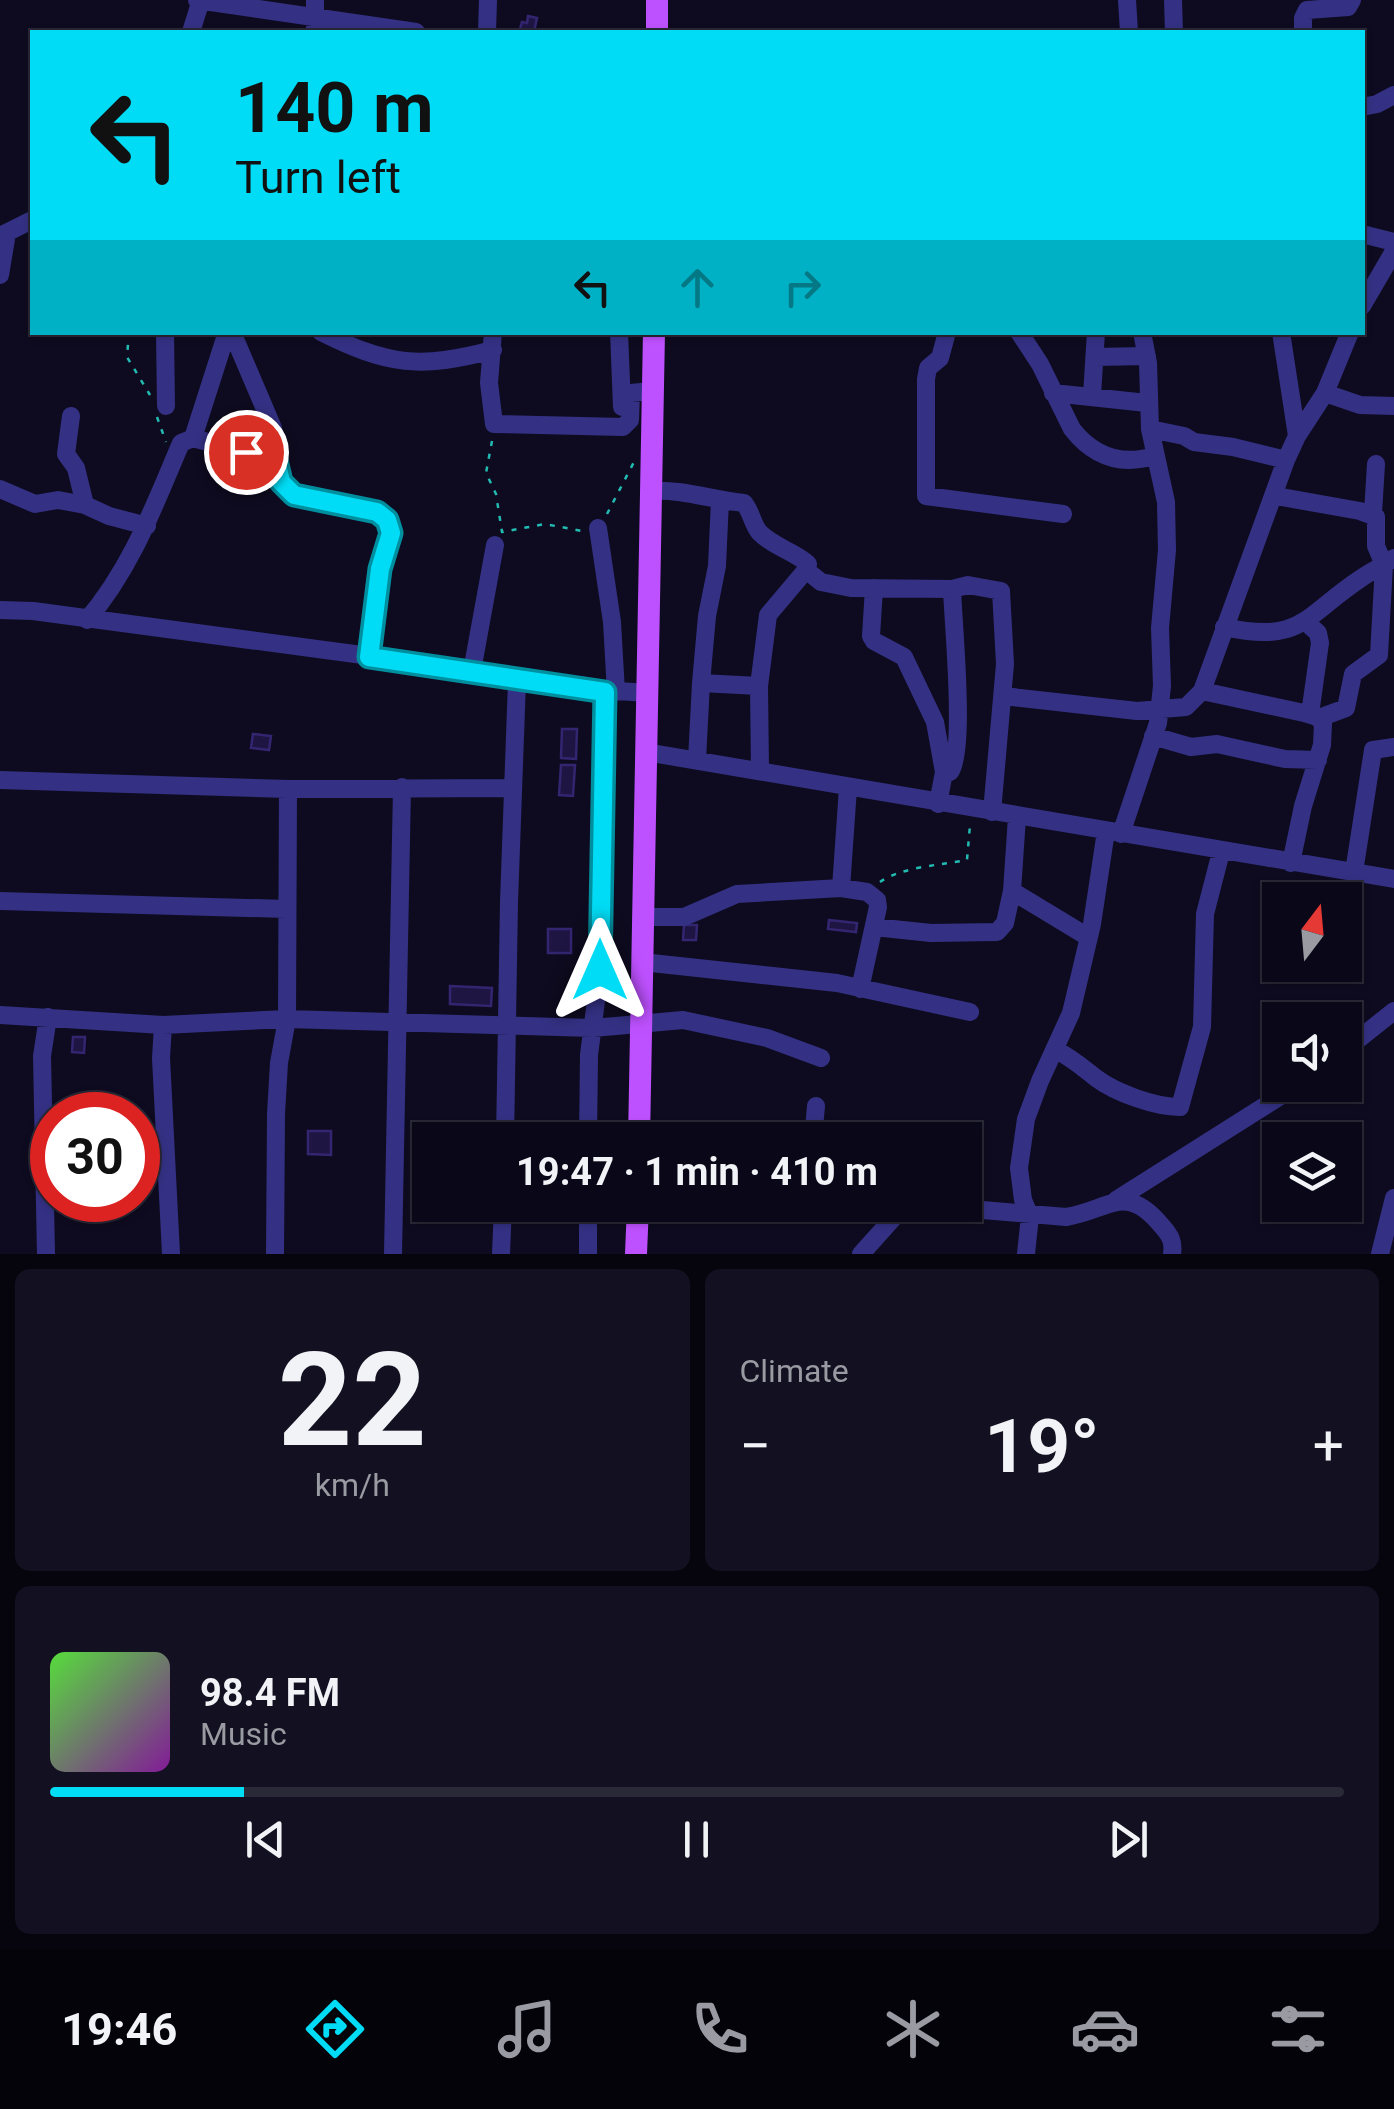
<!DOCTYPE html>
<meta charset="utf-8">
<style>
:root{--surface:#0a0818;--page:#131121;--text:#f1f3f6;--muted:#999aa2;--line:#2a2937;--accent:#00dcf5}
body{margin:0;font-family:Roboto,sans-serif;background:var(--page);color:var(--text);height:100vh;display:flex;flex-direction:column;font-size:38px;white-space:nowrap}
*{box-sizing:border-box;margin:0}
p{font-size:32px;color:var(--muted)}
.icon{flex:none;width:55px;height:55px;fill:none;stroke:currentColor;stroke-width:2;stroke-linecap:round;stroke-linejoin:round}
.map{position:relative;height:1254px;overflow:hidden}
.details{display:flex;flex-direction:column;gap:15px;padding:15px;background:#06040d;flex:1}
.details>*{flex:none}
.top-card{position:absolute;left:30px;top:30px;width:1335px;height:305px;border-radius:0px;box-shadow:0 2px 8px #0004,0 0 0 2px var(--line);background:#00dcf5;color:#111;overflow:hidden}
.needle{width:65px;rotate:16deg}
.controls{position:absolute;left:1262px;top:882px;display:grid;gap:20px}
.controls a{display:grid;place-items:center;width:100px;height:100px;border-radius:0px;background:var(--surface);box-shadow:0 2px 8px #0004,0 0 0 2px var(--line);font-size:50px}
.speed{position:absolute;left:30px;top:1092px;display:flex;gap:20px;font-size:50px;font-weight:700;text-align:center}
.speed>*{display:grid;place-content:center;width:130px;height:130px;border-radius:50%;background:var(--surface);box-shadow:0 2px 8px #0004,0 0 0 2px var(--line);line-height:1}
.speed .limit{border:15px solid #d22;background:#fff;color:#111}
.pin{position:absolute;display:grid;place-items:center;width:85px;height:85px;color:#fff;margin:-42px;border:5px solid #fff;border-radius:50%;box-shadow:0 2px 10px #0007}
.me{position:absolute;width:110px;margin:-55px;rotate:0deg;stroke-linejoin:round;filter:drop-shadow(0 0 8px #0008)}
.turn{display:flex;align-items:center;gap:35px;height:210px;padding:0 40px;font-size:45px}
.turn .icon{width:130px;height:130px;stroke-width:2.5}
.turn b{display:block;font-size:70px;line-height:85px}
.lanes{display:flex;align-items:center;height:95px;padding:0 40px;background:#0003;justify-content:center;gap:50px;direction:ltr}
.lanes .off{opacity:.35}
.big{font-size:75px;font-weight:700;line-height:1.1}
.details .widget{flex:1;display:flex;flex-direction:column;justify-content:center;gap:15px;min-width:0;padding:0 35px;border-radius:15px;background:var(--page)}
.details .dial{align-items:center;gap:0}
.dial b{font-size:130px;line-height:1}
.song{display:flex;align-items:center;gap:30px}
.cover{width:120px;height:120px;border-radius:15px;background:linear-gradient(135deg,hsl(110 70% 55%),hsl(290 70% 35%))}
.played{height:10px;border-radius:5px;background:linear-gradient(90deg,var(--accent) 15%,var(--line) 15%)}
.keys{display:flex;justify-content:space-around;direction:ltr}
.heat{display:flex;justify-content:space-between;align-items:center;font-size:55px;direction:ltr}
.details .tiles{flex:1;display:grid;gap:15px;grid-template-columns:1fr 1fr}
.widget:last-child{grid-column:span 2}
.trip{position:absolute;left:412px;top:1122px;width:570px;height:100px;border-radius:0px;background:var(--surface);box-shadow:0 2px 8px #0004,0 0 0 2px var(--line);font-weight:700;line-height:100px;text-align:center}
.tabs{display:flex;height:160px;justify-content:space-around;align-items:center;background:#04030a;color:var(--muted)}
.tabs .icon{width:70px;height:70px}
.tabs .on{color:var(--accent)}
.tabs b{font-size:45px;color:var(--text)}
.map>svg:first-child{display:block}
.building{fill:#1e1543;stroke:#342571;stroke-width:2.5}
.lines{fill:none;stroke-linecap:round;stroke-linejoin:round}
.path{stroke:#22bbb2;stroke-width:2.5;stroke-dasharray:5 8;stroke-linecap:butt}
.minor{stroke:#343184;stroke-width:18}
.major{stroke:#be51ff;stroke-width:22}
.route-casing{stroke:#008f9f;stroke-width:25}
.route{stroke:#00dcf5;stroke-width:18}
</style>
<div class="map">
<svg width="1394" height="1254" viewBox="0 0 1394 1254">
<rect width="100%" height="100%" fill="#0e0b20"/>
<path class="building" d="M 528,16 L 537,18 L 534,32 L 520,29 L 522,22 L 527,23 Z
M 562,729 L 577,729 L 576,759 L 561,758 Z
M 253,734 L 271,736 L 269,750 L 251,748 Z
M 561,765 L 575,765 L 573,796 L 559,795 Z
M 829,920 L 857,923 L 856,932 L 828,929 Z
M 684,925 L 697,925 L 696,940 L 683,940 Z
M 548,929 L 571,929 L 571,953 L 548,953 Z
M 450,986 L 492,988 L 491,1006 L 450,1004 Z
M 73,1037 L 85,1037 L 84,1053 L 72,1052 Z
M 674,1122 L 688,1122 L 688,1139 L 674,1139 Z
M 308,1131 L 331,1131 L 331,1155 L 308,1154 Z"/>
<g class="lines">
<path class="path" d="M 129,332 L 127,357 L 150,395
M 157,417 L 166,442
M 492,441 L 486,473 L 496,494 L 502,532 L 545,524 L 582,531
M 607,514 L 635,460
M 880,882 C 901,867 941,865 967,860 L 970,825"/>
<path class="minor" d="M 197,0 L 416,32
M 1127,0 L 1129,32
M 1173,0 L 1174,32
M 191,32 L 201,0
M 315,32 L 315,0
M 487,32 L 488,0
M 1303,32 L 1303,18 L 1307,10 L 1348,7 L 1352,0
M 1362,107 L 1377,104 L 1394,95
M 1362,234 L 1394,242
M 0,236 L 32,220
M 0,275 L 7,233
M 1362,306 L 1394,251
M 165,332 L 166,406
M 232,332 L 273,428 L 281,482 L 294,495 L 377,512 L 387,520 L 391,533 L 380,569 L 369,657
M 321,332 C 389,366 420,369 493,350
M 493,332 L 489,383 L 494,424 L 623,427 L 630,420 L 631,393 L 652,391
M 619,332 L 622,407
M 947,332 L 940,358 L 928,368 L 926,379 L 926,496 L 1063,514
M 1019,332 L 1040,364 L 1072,429 C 1094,457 1121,466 1154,456
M 1281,332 L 1297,436
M 1095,357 L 1147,356
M 1053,393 L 1147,403
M 1325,393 L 1360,405 L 1394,406
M 1092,395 L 1096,332
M 71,416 L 66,454 L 76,468 L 85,505
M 1150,429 L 1184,436 L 1194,442 L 1233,447 L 1286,460
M 193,438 L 227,332
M 0,489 L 35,504 L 58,500 L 85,505 L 109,516 L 147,526
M 651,491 C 684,489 712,500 744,503 C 751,511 752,523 759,532 C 773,547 794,551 808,564 L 806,570 L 821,582 L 851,588 L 952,589 L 968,585 L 1001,591 L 1005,664 L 992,812
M 1276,496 L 1360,511 L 1376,517 L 1376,546 L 1384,565 L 1379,655 L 1353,674 L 1346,708 L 1319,718
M 1373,513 L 1376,464
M 598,528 L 612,622 L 616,692
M 874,588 L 871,636 L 874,641 L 904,657 L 935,722 L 944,772 L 938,804
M 0,610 L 33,611 L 437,665 L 561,687 L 647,693
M 87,620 C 132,567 154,506 181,443 L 193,438 L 276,461
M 1307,623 L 1318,633 L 1320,643 L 1310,714
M 1224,627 C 1302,644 1303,617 1360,579 C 1371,571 1383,566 1394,558
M 472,671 L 495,545
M 701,683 L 707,616 L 717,566 L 720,500
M 1202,691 L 1304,713 L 1317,717 L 1323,723 L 1322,745 L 1303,806 L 1291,863
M 1003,696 L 1137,711 L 1186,707 L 1202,691 L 1286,460 L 1297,436 L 1325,393 L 1350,332
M 1153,736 L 1191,747 L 1217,744 L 1285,759 L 1318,760
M 646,752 L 1394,879
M 697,760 L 701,683 L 759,686
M 760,771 L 759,686 L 768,615 L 806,570
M 944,772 L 950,772 C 966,752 953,622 952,589
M 0,780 L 288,789
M 1017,817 L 1012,891 L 1088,937
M 1121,834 L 1158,723 L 1162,686 L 1160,628 L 1167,550 L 1166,502 L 1150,429 L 1148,363 L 1142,332
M 1354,872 L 1373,750 L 1394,747
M 841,888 L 848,788
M 0,901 L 286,909
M 642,917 L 684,917 L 737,894 L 841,888 L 867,892 L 877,900 L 878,907 L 860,989
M 874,927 L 931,933 L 997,932 L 1005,923 L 1012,891
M 642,962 L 837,983 L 970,1012
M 0,1015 L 163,1025
M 1056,1050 C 1072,1058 1082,1067 1096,1078 C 1116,1093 1155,1107 1180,1107 L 1202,1027 L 1205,914 L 1221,852
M 1345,1050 L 1394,1011
M 505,1140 L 509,902 L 517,681
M 588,1140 L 589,1055 L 600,970 L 605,691
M 813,1140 L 816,1106
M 1116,1200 L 1298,1085
M 923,1205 L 1066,1217 C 1109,1210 1125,1182 1161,1225 C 1170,1235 1174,1241 1172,1254
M 46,1254 L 42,1056 L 48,1017
M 171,1254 L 161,1058 L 163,1025 L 287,1019 L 593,1028 L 683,1020 L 767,1038 L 821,1058
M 275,1254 L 276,1114 L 279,1063 L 287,1019 L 288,789 L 512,788
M 393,1254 L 402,787
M 501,1254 L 503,1205
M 588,1254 L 588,1205
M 861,1254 L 905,1205
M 1026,1254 L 1030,1216 L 1023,1200 L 1019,1168 L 1026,1119 L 1040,1081 L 1071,1013 L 1092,924 L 1106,831
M 1380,1254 L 1394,1198"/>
<path class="major" d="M 657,32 L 657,0
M 639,1140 L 654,332
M 636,1254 L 638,1205"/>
</g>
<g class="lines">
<defs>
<path id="route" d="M 246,452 L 276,460 L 281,482 L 294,495 L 377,512 L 387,520 L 391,533 L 380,569 L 369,657 L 605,692 L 600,970"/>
</defs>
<use href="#route" class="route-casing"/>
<use href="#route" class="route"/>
</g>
</svg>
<div class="controls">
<a><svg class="needle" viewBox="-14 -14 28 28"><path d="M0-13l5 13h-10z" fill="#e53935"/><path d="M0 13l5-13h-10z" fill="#999aa2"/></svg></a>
<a><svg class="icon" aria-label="sound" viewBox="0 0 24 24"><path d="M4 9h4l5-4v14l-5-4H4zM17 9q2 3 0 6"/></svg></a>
<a><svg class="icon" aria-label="layers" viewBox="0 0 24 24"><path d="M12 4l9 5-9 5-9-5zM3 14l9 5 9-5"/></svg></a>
</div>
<div class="speed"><div class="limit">30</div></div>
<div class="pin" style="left:246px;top:452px;background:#d93025"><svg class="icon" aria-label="arrive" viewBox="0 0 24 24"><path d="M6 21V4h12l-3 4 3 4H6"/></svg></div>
<svg class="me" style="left:600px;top:970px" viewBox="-20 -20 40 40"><path d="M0-17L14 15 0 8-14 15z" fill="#00dcf5" stroke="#fff" stroke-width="4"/></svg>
<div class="trip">19:47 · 1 min · 410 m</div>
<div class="top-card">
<div class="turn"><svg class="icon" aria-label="left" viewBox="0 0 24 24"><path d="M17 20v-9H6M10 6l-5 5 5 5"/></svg><div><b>140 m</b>Turn left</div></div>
<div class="lanes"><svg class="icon" aria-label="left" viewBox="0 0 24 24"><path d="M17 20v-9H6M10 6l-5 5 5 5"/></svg><svg class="icon off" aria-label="ahead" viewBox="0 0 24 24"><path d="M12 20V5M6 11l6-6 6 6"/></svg><svg class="icon off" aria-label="right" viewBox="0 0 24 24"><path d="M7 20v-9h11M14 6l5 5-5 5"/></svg></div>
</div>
</div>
<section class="details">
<div class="tiles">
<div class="widget dial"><b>22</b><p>km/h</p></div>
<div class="widget"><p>Climate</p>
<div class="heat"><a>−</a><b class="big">19°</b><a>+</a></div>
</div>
<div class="widget">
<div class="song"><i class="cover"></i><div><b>98.4 FM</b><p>Music</p></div></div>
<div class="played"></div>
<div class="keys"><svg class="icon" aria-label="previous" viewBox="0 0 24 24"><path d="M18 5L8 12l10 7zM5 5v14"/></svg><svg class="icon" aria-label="pause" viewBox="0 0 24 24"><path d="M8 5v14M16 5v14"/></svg><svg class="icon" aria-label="next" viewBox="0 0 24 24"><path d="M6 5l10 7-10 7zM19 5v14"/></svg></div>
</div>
</div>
</section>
<nav class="tabs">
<b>19:46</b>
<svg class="icon on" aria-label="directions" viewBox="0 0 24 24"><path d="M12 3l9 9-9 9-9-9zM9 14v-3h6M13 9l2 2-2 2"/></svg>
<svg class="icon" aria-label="music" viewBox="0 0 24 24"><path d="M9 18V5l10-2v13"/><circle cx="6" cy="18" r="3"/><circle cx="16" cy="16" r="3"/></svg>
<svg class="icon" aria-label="phone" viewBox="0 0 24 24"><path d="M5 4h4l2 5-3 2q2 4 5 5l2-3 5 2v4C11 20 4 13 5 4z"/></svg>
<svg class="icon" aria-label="climate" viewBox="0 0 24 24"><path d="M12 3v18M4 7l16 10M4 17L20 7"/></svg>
<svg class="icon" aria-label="car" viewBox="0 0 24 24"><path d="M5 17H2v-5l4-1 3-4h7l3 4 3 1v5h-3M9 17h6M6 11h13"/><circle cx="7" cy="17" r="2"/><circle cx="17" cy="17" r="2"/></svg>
<svg class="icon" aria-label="filters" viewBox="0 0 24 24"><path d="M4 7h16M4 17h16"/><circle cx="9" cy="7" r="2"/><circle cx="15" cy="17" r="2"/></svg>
</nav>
